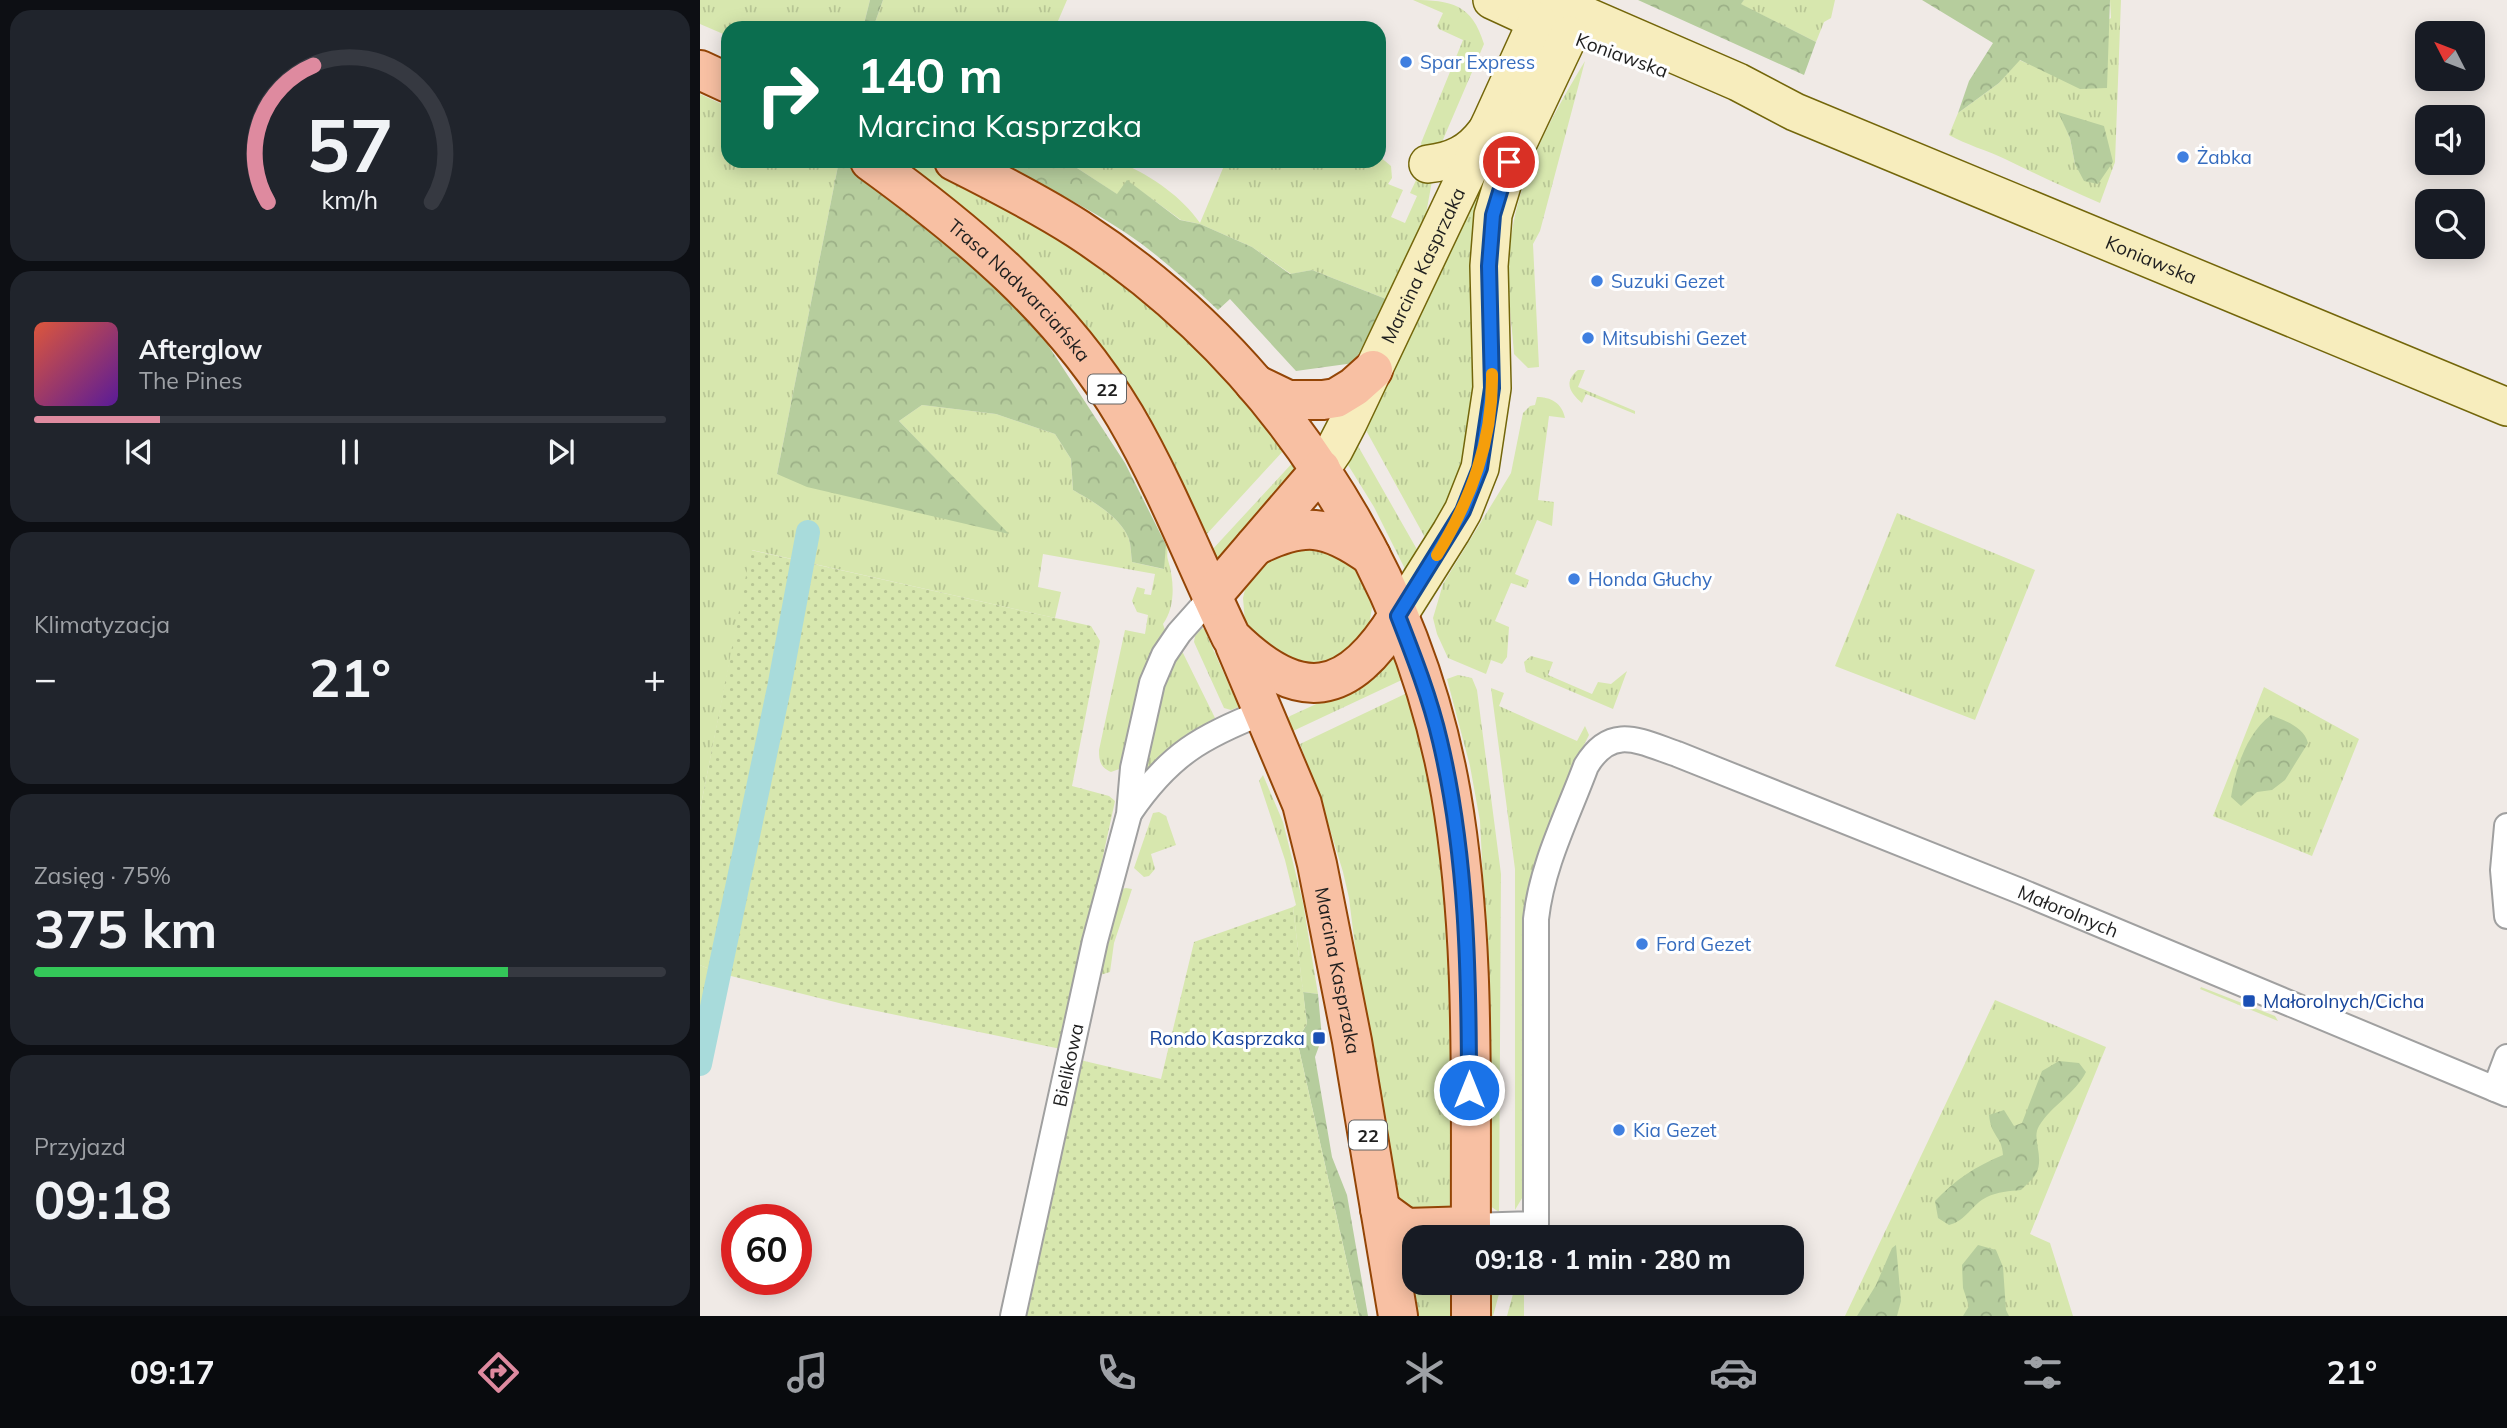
<!DOCTYPE html>
<html lang="pl">
<meta charset="utf-8">
<style>
:root{--surface:#171b24;--page:#20242c;--text:#f1f3f6;--muted:#9ea1a6;--line:#363941;--accent:#de8a9f}
body{margin:0;font-family:Mulish,sans-serif;background:var(--page);color:var(--text);height:100vh;display:flex;flex-direction:column;font-size:26px;white-space:nowrap}
*{box-sizing:border-box;margin:0}
p{font-size:23px;color:var(--muted)}
.icon{flex:none;width:38px;height:38px;fill:none;stroke:currentColor;stroke-width:2;stroke-linecap:round;stroke-linejoin:round}
.map{position:relative;flex:1;overflow:hidden}
.drawer{display:flex;flex-direction:column;gap:10px;padding:10px;background:#0d0f14;width:700px}
.drawer>*{flex:none}
.guide{position:absolute;left:21px;top:21px;width:665px;height:147px;border-radius:21px;box-shadow:0 4px 18px #0003;background:#0b6e4f;color:#fff;overflow:hidden}
.needle{width:46px;rotate:312deg}
.controls{position:absolute;left:1715px;top:21px;display:grid;gap:14px}
.controls a{display:grid;place-items:center;width:70px;height:70px;border-radius:14px;background:var(--surface);box-shadow:0 4px 18px #0003;font-size:35px}
.speed{position:absolute;left:21px;top:1204px;display:flex;gap:14px;font-size:35px;font-weight:700;text-align:center}
.speed>*{display:grid;place-content:center;width:91px;height:91px;border-radius:50%;background:var(--surface);box-shadow:0 4px 18px #0003;line-height:1}
.speed .limit{border:10px solid #d22;background:#fff;color:#111}
.pin{position:absolute;display:grid;place-items:center;width:60px;height:60px;color:#fff;margin:-30px;border:4px solid #fff;border-radius:50%;box-shadow:0 2px 7px #0007}
.me{position:absolute;width:77px;margin:-38px;rotate:0deg;stroke-linejoin:round;filter:drop-shadow(0 0 5px #0008)}
.turn{display:flex;align-items:center;gap:24px;height:147px;padding:0 21px;font-size:32px}
.turn .icon{width:91px;height:91px;stroke-width:2.5}
.turn b{display:block;font-size:49px;line-height:60px}
.big{font-size:52px;font-weight:700;line-height:1.1}
.drawer .tile{flex:1;display:flex;flex-direction:column;justify-content:center;gap:10px;min-width:0;padding:0 24px;border-radius:21px;background:var(--page)}
.drawer .dial{align-items:center;gap:0}
.dial svg{height:182px;overflow:visible;fill:none;stroke:var(--line);stroke-width:7;stroke-linecap:round;text-anchor:middle}
.dial text{fill:var(--text);stroke:none}
.song{display:flex;align-items:center;gap:21px}
.cover{width:84px;height:84px;border-radius:10px;background:linear-gradient(135deg,hsl(10 70% 55%),hsl(270 70% 35%))}
.played{height:7px;border-radius:4px;background:linear-gradient(90deg,var(--accent) 20%,var(--line) 20%)}
.keys{display:flex;justify-content:space-around;direction:ltr}
.heat{display:flex;justify-content:space-between;align-items:center;font-size:38px;direction:ltr}
.charge{height:10px;border-radius:5px;background:linear-gradient(90deg,#34c759 75%,var(--line) 0)}
.trip{position:absolute;left:702px;top:1225px;width:402px;height:70px;border-radius:21px;background:var(--surface);box-shadow:0 4px 18px #0003;font-weight:700;line-height:70px;text-align:center}
.tabs{display:flex;height:112px;justify-content:space-around;align-items:center;background:#090b0e;color:var(--muted)}
.tabs .icon{width:49px;height:49px}
.tabs .selected{color:var(--accent)}
.tabs b{font-size:32px;color:var(--text)}
main{display:flex;flex:1;min-height:0}
.map>svg:first-child{display:block}
.grass{fill:url(#grass-tufts);fill-rule:evenodd}
.forest{fill:url(#forest-crowns)}
.garden{fill:url(#garden-dots)}
.lines{fill:none;stroke-linecap:round;stroke-linejoin:round}
.canal{stroke:#a8dbdb;stroke-width:24}
.minor-casing{stroke:#a0a0a0;stroke-width:28}
.secondary-casing{stroke:#73660a;stroke-width:40}
.primary-casing{stroke:#944506;stroke-width:42}
.minor{stroke:#fff;stroke-width:24}
.secondary{stroke:#f7edbd;stroke-width:37}
.primary{stroke:#f8c0a3;stroke-width:38}
.route-casing{stroke:#114b97;stroke-width:18}
.route{stroke:#1a73e8;stroke-width:12}
.slow{stroke:#f59e0b;stroke-width:12}
.shop-dot{fill:#3f7fe0;stroke:#fff;stroke-width:2.5}
.transit-dot{fill:#1a4fb4;stroke:#fff;stroke-width:2.5}
.labels{text-anchor:middle;dominant-baseline:central;stroke-width:6;stroke-linejoin:round;paint-order:stroke}
.shield{fill:#fff;stroke:#626262;stroke-width:2}
.shield-label{font-size:18px;font-weight:bold;fill:#1f1f1f}
.street-label{font-size:19px;fill:#1f1f1f;stroke:#fff}
.shop-label{font-size:19px;fill:#366cbe;stroke:#fff;text-anchor:start}
.transit-label{font-size:19px;fill:#164399;stroke:#fff;text-anchor:start}
</style>
<main>
<section class="drawer">
<div class="tile dial"><svg viewBox="0 0 100 80">
<path d="M14 69A42 42 0 1 1 86 69"/>
<path d="M14 69A42 42 0 0 1 34 9" stroke="#de8a9f"/>
<text x="50" y="56" font-size="32" font-weight="700">57</text>
<text x="50" y="72" font-size="11">km/h</text>
</svg></div>
<div class="tile">
<div class="song"><i class="cover"></i><div><b>Afterglow</b><p>The Pines</p></div></div>
<div class="played"></div>
<div class="keys"><svg class="icon" aria-label="previous" viewBox="0 0 24 24"><path d="M18 5L8 12l10 7zM5 5v14"/></svg><svg class="icon" aria-label="pause" viewBox="0 0 24 24"><path d="M8 5v14M16 5v14"/></svg><svg class="icon" aria-label="next" viewBox="0 0 24 24"><path d="M6 5l10 7-10 7zM19 5v14"/></svg></div>
</div>
<div class="tile"><p>Klimatyzacja</p>
<div class="heat"><a>−</a><b class="big">21°</b><a>+</a></div>
</div>
<div class="tile"><p>Zasięg · 75%</p><b class="big">375 km</b><div class="charge"></div></div>
<div class="tile"><p>Przyjazd</p><b class="big">09:18</b></div>
</section>
<div class="map">
<svg width="1807" height="1316" viewBox="0 0 1807 1316">
<defs>
<pattern id="grass-tufts" width="24" height="20" patternUnits="userSpaceOnUse" patternTransform="scale(1.75)"><rect width="24" height="20" fill="#d7e7ae"/><path d="M3 7l-1-3M5 7V3M7 7l1-3M15 17l-1-3M17 17v-4M19 17l1-3" fill="none" stroke="#b8c695"/></pattern>
<pattern id="forest-crowns" width="20" height="18" patternUnits="userSpaceOnUse" patternTransform="scale(1.75)"><rect width="20" height="18" fill="#b6cd9d"/><path d="M2 6a3 3 0 1 1 6 0M12 15a3 3 0 1 1 6 0" fill="none" stroke="#9cb087"/></pattern>
<pattern id="garden-dots" width="8" height="8" patternUnits="userSpaceOnUse" patternTransform="scale(1.75)"><rect width="8" height="8" fill="#d7e7ae"/><path d="M2 2h.1M6 6h.1" fill="none" stroke="#b8c695" stroke-width="1.8" stroke-linecap="round"/></pattern>
</defs>
<rect width="100%" height="100%" fill="#f0eae6"/>
<path class="grass" d="M 0,0 L 170,0 L 163,28 L 28,28 L 28,36 L 0,24 Z
M 183,0 L 367,0 L 355,28 L 173,28 Z
M 713,0 C 751,0 772,4 784,44 L 739,149 L 722,149 L 721,143 L 763,40 L 739,29 L 737,26 L 743,13 Z
M 1044,0 L 1135,0 L 1131,18 L 1124,22 L 1116,42 L 1040,4 Z
M 1410,0 L 1421,0 L 1415,162 L 1400,203 C 1368,189 1336,174 1305,159 C 1286,150 1267,145 1249,135 L 1258,113 L 1299,83 L 1319,60 L 1339,68 L 1411,18 ZM 1359,112 L 1398,184 L 1375,164 L 1370,138 Z
M 839,50 L 805,145 L 773,449 L 728,543 L 662,423 Z
M 885,61 L 840,231 L 833,244 L 839,367 L 828,368 L 814,354 C 812,324 807,293 809,263 C 811,190 848,122 885,61 Z
M 0,94 L 28,107 L 28,161 L 139,161 L 77,474 L 307,533 L 199,421 L 222,405 L 296,414 L 355,434 L 371,459 L 373,490 C 392,501 420,516 429,539 C 431,546 431,555 432,562 L 463,569 L 466,545 C 469,553 466,553 468,560 C 474,580 476,606 463,624 L 466,633 L 422,768 L 411,772 C 400,767 399,761 399,750 L 425,630 L 445,634 L 448,615 L 437,612 L 432,601 L 437,587 L 445,589 L 444,594 L 451,595 L 455,574 L 343,554 L 338,587 L 361,592 L 355,618 L 52,550 L 0,810 Z
M 679,156 L 691,166 L 692,178 L 688,184 L 703,190 L 691,217 L 705,223 L 717,196 L 710,193 L 718,176 L 732,181 L 726,214 L 686,299 L 612,270 L 591,274 L 552,247 L 500,224 L 481,220 L 427,181 L 418,195 L 377,168 L 376,161 L 425,161 L 424,164 C 453,177 482,197 500,223 L 526,161 L 679,161 Z
M 197,161 L 219,161 L 266,184 L 326,216 L 412,272 L 532,379 L 584,450 L 505,536 L 485,491 Z
M 878,370 L 885,370 L 878,387 L 935,411 L 935,414 L 886,394 L 882,403 C 870,393 863,382 878,370 Z
M 837,397 C 851,397 862,403 865,418 L 849,416 L 838,500 L 854,502 L 852,526 L 837,520 L 815,574 L 829,580 L 826,588 L 811,583 L 795,621 L 809,627 L 807,657 L 802,664 L 791,660 L 786,674 L 748,658 L 737,634 L 733,618 L 743,584 L 811,473 L 823,413 L 830,406 L 835,405 Z
M 654,442 L 658,446 L 719,553 L 708,575 L 674,507 L 645,460 Z
M 596,459 L 601,467 L 519,564 L 511,551 Z
M 1197,513 L 1335,570 L 1275,720 L 1135,666 Z
M 592,543 L 645,553 L 670,590 L 672,608 L 669,625 L 662,640 L 636,663 L 578,663 L 545,623 L 543,598 L 546,585 L 559,563 Z
M 502,628 L 504,629 L 539,707 L 531,710 L 524,708 L 494,642 L 495,636 Z
M 694,649 L 706,678 L 593,731 L 588,718 L 590,716 L 658,685 Z
M 482,651 L 515,718 L 483,737 L 447,771 L 443,769 C 452,729 456,686 482,651 Z
M 831,656 L 853,662 L 848,675 L 892,694 L 898,682 L 911,684 L 927,671 L 913,709 L 826,672 L 824,662 Z
M 758,675 L 772,678 L 777,690 L 801,874 L 799,1212 L 787,1204 L 784,1188 L 784,899 L 780,821 L 770,766 L 747,679 Z
M 1564,687 L 1659,739 L 1612,856 L 1513,816 Z
M 791,688 L 804,693 L 799,706 L 877,741 L 885,726 L 889,735 L 880,753 L 834,875 L 825,1193 L 815,1210 L 815,869 Z
M 707,693 L 732,768 L 753,955 L 752,1207 L 744,1212 L 700,1212 L 666,1034 L 649,898 L 643,872 L 621,800 L 600,744 Z
M 563,775 L 583,822 L 603,903 L 618,994 L 603,992 L 593,907 L 596,905 L 585,860 L 559,781 Z
M 459,812 L 466,816 L 476,845 L 451,854 L 455,869 L 449,876 L 444,877 L 434,868 L 453,813 Z
M 426,888 L 432,889 L 414,943 L 410,972 L 400,975 L 380,1060 L 418,890 Z
M 0,965 L 19,973 L 0,1060 Z
M 1501,987 L 1575,1016 L 1578,1021 L 1500,989 Z
M 1295,1000 L 1406,1047 L 1330,1234 L 1350,1243 L 1373,1316 L 1145,1316 Z
M 796,1283 L 802,1283 L 793,1316 L 785,1316 L 785,1291 Z
M 816,1283 L 824,1283 L 824,1316 L 807,1316 Z
M 755,1290 L 757,1316 L 713,1316 L 712,1294 Z"/>
<path class="forest" d="M 170,0 L 183,0 L 173,28 L 163,28 Z
M 938,0 L 1044,0 L 1041,4 L 1116,42 L 1104,75 Z
M 1222,0 L 1410,0 L 1407,88 L 1380,89 L 1320,60 L 1299,83 L 1258,113 L 1269,81 L 1293,43 Z
M 1358,112 L 1404,126 L 1413,162 L 1398,184 L 1384,181 L 1375,164 L 1370,138 Z
M 139,161 L 144,161 L 167,174 L 270,258 L 344,339 L 425,463 L 466,545 L 464,569 L 432,562 C 431,555 431,546 429,539 C 420,516 392,501 373,490 L 371,459 L 355,434 L 296,414 L 222,405 L 199,421 L 309,534 L 107,487 L 77,474 Z
M 293,161 L 376,161 L 377,168 L 417,194 L 427,180 L 480,220 L 500,224 L 552,247 L 590,274 L 612,270 L 686,299 L 654,363 L 596,371 L 530,299 L 518,310 C 489,283 459,255 426,233 C 384,205 338,183 293,161 Z
M 1571,715 C 1586,721 1604,727 1608,743 L 1585,780 L 1572,790 L 1557,792 L 1541,806 L 1531,797 C 1536,768 1546,734 1571,715 Z
M 603,992 L 618,994 L 622,1038 L 615,1057 L 632,1157 L 647,1195 L 668,1316 L 659,1316 L 597,1040 L 607,1024 Z
M 1359,1061 L 1379,1063 L 1386,1072 C 1375,1094 1352,1105 1339,1126 C 1331,1139 1345,1156 1336,1174 C 1333,1179 1326,1185 1321,1190 C 1310,1191 1297,1192 1287,1197 C 1272,1204 1266,1221 1249,1225 L 1238,1218 L 1235,1201 C 1255,1180 1276,1166 1303,1155 C 1302,1136 1291,1137 1289,1115 L 1304,1110 L 1314,1126 L 1322,1123 L 1342,1071 Z
M 1196,1245 L 1201,1301 L 1197,1316 L 1157,1316 L 1176,1285 L 1192,1248 Z
M 1278,1245 L 1296,1250 L 1303,1267 L 1306,1310 L 1309,1316 L 1263,1316 L 1269,1306 L 1263,1288 L 1262,1265 Z"/>
<path class="garden" d="M 51,550 L 391,626 L 400,641 L 372,786 L 409,796 L 415,801 L 361,1049 L 143,1004 L 19,973 L 0,965 L 0,810 Z
M 593,907 L 607,1024 L 597,1040 L 659,1316 L 325,1316 L 380,1060 L 461,1079 L 494,942 Z"/>
<g class="lines">
<path class="canal" d="M 0,1064 L 79,688 L 108,532"/>
<defs>
<g id="minor">
<path d="M 430,812 C 469,755 502,736 564,712"/>
<path d="M 1807,826 L 1803,870 L 1807,916"/>
<path d="M 1795,1089 L 1807,1057"/>
<path id="s1" d="M 771,1226 L 836,1224 L 836,919 C 842,865 867,817 886,766 C 911,724 939,741 977,754 L 1320,891 L 1807,1094"/>
<path id="s2" d="M 313,1316 L 395,941 L 429,814 L 433,768 L 452,683 L 464,655 L 479,633 L 512,596"/>
</g>
<g id="secondary">
<path d="M 792,0 L 859,31"/>
<path id="s3" d="M 849,0 L 1038,82 L 1095,112 L 1807,407"/>
<path d="M 728,164 C 753,161 770,153 785,133"/>
<path id="s4" d="M 621,469 L 634,450 L 648,423 L 792,120 L 837,21"/>
<path d="M 698,616 L 751,532 L 763,511 L 780,468 L 792,388 L 789,266 L 793,215 L 809,162 L 869,35"/>
</g>
<g id="primary">
<path d="M 0,70 L 28,83"/>
<path id="s5" d="M 170,161 C 268,232 362,310 425,416 C 466,486 496,564 531,637 C 600,705 648,697 698,616"/>
<path d="M 254,161 C 296,182 339,204 378,229 C 573,356 711,565 751,794 C 776,939 770,1090 771,1237"/>
<path d="M 555,384 L 588,400 L 623,400 L 636,398 L 654,387 L 673,370"/>
<path d="M 555,546 C 604,522 626,524 671,556"/>
<path d="M 512,596 L 621,469"/>
<path id="s6" d="M 535,645 L 602,804 L 617,864 L 652,1041 L 698,1316"/>
<path d="M 680,1209 L 706,1228 L 771,1226"/>
<path d="M 771,1283 L 771,1316"/>
</g>
</defs>
<use href="#minor" class="minor-casing"/>
<use href="#secondary" class="secondary-casing"/>
<use href="#primary" class="primary-casing"/>
<use href="#minor" class="minor"/>
<use href="#secondary" class="secondary"/>
<use href="#primary" class="primary"/>
</g>
<g class="lines">
<defs>
<path id="route" d="M 769,1090 C 769,974 767,855 740,741 C 730,698 714,657 698,616 L 763,511 L 780,468 L 792,388 L 789,266 L 793,215 L 809,162"/>
</defs>
<use href="#route" class="route-casing"/>
<use href="#route" class="route"/>
<path class="slow" d="M 737,555 C 771,499 793,441 792,374"/>
</g>
<g class="shop-dot">
<circle cx="706" cy="62" r="7"/>
<circle cx="1483" cy="157" r="7"/>
<circle cx="897" cy="281" r="7"/>
<circle cx="888" cy="338" r="7"/>
<circle cx="874" cy="579" r="7"/>
<circle cx="942" cy="944" r="7"/>
<circle cx="919" cy="1130" r="7"/>
</g>
<g class="transit-dot">
<rect x="1542" y="994" width="14" height="14" rx="3.5"/>
<rect x="612" y="1031" width="14" height="14" rx="3.5"/>
</g>
<g class="labels">
<g class="shield">
<rect x="388" y="374.5" width="38" height="29" rx="5"/>
<rect x="649" y="1120.5" width="38" height="29" rx="5"/>
</g>
<g class="shield-label">
<text x="407" y="389">22</text>
<text x="668" y="1135">22</text>
</g>
<g class="street-label">
<text transform="translate(922 55) rotate(20)">Koniawska</text>
<text stroke="none"><textPath href="#s3" startOffset="656">Koniawska</textPath></text>
<text stroke="none"><textPath href="#s4" startOffset="228">Marcina Kasprzaka</textPath></text>
<text stroke="none"><textPath href="#s5" startOffset="198">Trasa Nadwarciańska</textPath></text>
<text stroke="none"><textPath href="#s1" startOffset="1057">Małorolnych</textPath></text>
<text stroke="none"><textPath href="#s6" startOffset="343">Marcina Kasprzaka</textPath></text>
<text stroke="none"><textPath href="#s2" startOffset="257">Bielikowa</textPath></text>
</g>
<g class="shop-label">
<text x="720" y="62">Spar Express</text>
<text x="1497" y="157">Żabka</text>
<text x="911" y="281">Suzuki Gezet</text>
<text x="902" y="338">Mitsubishi Gezet</text>
<text x="888" y="579">Honda Głuchy</text>
<text x="956" y="944">Ford Gezet</text>
<text x="933" y="1130">Kia Gezet</text>
</g>
<g class="transit-label">
<text x="1563" y="1001">Małorolnych/Cicha</text>
<text x="605" y="1038" text-anchor="end">Rondo Kasprzaka</text>
</g>
</g>
</svg>
<div class="controls">
<a><svg class="needle" viewBox="-14 -14 28 28"><path d="M0-13l5 13h-10z" fill="#e53935"/><path d="M0 13l5-13h-10z" fill="#9ea1a6"/></svg></a>
<a><svg class="icon" aria-label="sound" viewBox="0 0 24 24"><path d="M4 9h4l5-4v14l-5-4H4zM17 9q2 3 0 6"/></svg></a>
<a><svg class="icon" aria-label="search" viewBox="0 0 24 24"><circle cx="10" cy="10" r="6"/><path d="M15 15l6 6"/></svg></a>
</div>
<div class="speed"><div class="limit">60</div></div>
<div class="pin" style="left:809px;top:162px;background:#d93025"><svg class="icon" aria-label="arrive" viewBox="0 0 24 24"><path d="M6 21V4h12l-3 4 3 4H6"/></svg></div>
<svg class="me" style="left:769px;top:1090px" viewBox="-20 -20 40 40"><circle r="17" fill="#1a73e8" stroke="#fff" stroke-width="3"/><path d="M0-11L8 9 0 5-8 9z" fill="#fff"/></svg>
<div class="trip">09:18 · 1 min · 280 m</div>
<div class="guide">
<div class="turn"><svg class="icon" aria-label="right" viewBox="0 0 24 24"><path d="M7 20v-9h11M14 6l5 5-5 5"/></svg><div><b>140 m</b>Marcina Kasprzaka</div></div>
</div>
</div>
</main>
<nav class="tabs">
<b>09:17</b>
<svg class="icon selected" aria-label="directions" viewBox="0 0 24 24"><path d="M12 3l9 9-9 9-9-9zM9 14v-3h6M13 9l2 2-2 2"/></svg>
<svg class="icon" aria-label="music" viewBox="0 0 24 24"><path d="M9 18V5l10-2v13"/><circle cx="6" cy="18" r="3"/><circle cx="16" cy="16" r="3"/></svg>
<svg class="icon" aria-label="phone" viewBox="0 0 24 24"><path d="M5 4h4l2 5-3 2q2 4 5 5l2-3 5 2v4C11 20 4 13 5 4z"/></svg>
<svg class="icon" aria-label="climate" viewBox="0 0 24 24"><path d="M12 3v18M4 7l16 10M4 17L20 7"/></svg>
<svg class="icon" aria-label="car" viewBox="0 0 24 24"><path d="M5 17H2v-5l4-1 3-4h7l3 4 3 1v5h-3M9 17h6M6 11h13"/><circle cx="7" cy="17" r="2"/><circle cx="17" cy="17" r="2"/></svg>
<svg class="icon" aria-label="filters" viewBox="0 0 24 24"><path d="M4 7h16M4 17h16"/><circle cx="9" cy="7" r="2"/><circle cx="15" cy="17" r="2"/></svg>
<b>21°</b>
</nav>
